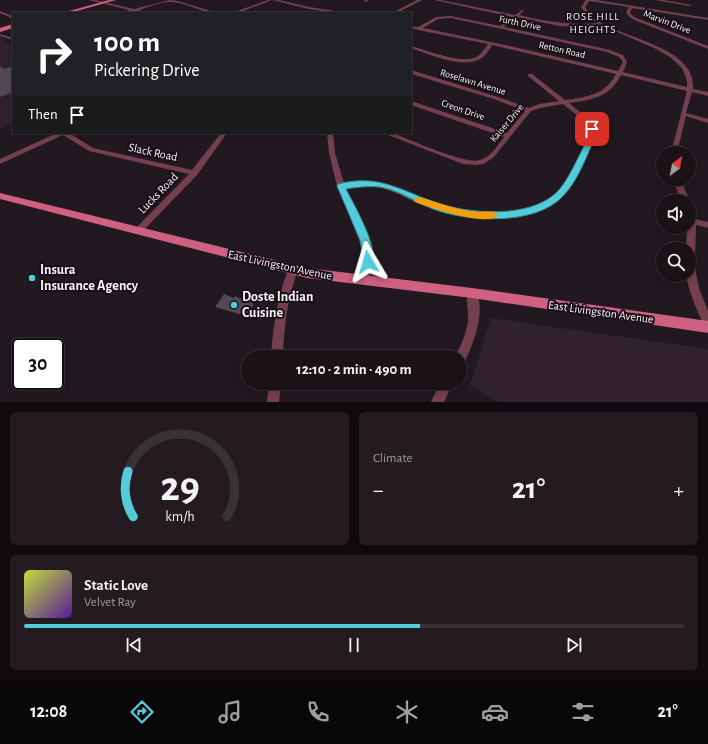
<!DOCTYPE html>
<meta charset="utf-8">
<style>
:root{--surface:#1a1217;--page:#231b20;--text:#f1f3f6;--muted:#9f9ea1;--line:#383236;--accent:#53cbdb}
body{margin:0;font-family:"Alegreya Sans",sans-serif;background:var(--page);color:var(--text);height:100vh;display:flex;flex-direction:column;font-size:15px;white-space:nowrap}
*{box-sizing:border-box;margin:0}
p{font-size:13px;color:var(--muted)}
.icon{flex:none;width:22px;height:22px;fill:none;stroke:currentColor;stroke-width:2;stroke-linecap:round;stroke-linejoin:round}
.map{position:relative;height:402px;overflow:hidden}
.drawer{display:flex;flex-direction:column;gap:10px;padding:10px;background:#0e0a0d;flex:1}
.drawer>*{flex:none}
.guide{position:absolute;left:12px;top:12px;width:400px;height:122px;border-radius:0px;box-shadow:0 2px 6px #0003,0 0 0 1px var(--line);background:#202124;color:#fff;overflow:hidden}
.needle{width:26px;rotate:32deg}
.tools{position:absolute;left:656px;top:146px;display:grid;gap:8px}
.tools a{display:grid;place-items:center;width:40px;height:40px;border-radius:50%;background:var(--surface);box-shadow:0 2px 6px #0003,0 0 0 1px var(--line);font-size:20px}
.speed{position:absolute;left:12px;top:338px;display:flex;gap:8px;font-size:20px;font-weight:700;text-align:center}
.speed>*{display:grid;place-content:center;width:52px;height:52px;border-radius:50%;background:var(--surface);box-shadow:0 2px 6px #0003,0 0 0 1px var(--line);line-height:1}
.speed .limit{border:2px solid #111;border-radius:6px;background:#fff;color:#111}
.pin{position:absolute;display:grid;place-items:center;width:34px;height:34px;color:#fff;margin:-17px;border-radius:8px;box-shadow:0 2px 6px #0006}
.me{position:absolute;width:44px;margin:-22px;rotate:353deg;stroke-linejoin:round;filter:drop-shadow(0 0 3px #0008)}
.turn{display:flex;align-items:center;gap:14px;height:84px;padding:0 16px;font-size:18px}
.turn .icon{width:52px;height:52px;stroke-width:2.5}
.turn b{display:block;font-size:28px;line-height:34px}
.then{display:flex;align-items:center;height:38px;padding:0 16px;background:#0003;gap:8px;font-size:15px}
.big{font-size:30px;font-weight:700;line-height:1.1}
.drawer .card{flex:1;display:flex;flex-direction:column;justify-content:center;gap:6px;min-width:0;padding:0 14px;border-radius:6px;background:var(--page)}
.drawer .dial{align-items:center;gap:0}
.dial svg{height:104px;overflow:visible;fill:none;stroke:var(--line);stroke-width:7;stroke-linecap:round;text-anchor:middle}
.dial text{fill:var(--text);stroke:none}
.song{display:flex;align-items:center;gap:12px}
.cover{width:48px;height:48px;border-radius:6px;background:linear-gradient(135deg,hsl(70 70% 55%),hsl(270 70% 35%))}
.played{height:4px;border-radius:2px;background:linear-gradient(90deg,var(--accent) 60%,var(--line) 60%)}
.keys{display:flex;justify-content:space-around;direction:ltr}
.heat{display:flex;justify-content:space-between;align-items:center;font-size:22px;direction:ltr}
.drawer .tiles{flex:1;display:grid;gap:10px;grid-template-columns:1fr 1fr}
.card:last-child{grid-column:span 2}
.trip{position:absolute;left:241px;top:350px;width:226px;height:40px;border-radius:20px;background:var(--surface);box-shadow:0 2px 6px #0003,0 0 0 1px var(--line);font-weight:700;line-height:40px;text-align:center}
.menu{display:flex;height:64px;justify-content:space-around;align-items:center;background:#0a0709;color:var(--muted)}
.menu .icon{width:28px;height:28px}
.menu .selected{color:var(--accent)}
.menu b{font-size:18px;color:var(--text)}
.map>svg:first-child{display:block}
.built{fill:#30212c}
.building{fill:#514a56}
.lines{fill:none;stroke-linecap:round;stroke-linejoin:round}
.minor{fill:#75404e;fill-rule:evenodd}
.major{fill:#ce6081;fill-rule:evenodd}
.route{fill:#53cbdb;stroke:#36848e}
.slow{fill:#f59e0b}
.poi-dot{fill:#53cbdb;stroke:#190f16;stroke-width:1.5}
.labels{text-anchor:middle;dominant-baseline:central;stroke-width:4;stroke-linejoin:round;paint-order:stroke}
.far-street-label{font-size:10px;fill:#f9f2f7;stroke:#190f16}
.far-neighbourhood-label{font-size:11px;letter-spacing:1px;fill:#f9f2f7;stroke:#190f16}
.street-label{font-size:12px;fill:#f9f2f7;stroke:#190f16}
.near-poi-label{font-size:14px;font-weight:bold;fill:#f9f2f7;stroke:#190f16;text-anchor:start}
</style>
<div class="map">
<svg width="708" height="402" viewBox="0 0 708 402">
<rect width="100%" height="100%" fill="#22181f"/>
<path class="built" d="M 0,37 L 13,46 L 13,52 L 9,54 L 13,56 L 13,124 L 0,129 Z
M 491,318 L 708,349 L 708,402 L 497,402 L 470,385 Z"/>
<path class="building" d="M 0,66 L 4,69 L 10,67 L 13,70 L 13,92 L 0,97 Z
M 224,294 L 234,298 L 235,296 L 254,304 L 246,316 L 215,307 Z"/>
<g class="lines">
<path class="minor" d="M 89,0 L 95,0 L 134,9 L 170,0 L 178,1 L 217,13 C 201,13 186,2 170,2 C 160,2 148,7 139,10 L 148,13 L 134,11 L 119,13 L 129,10 Z
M 268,0 L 279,0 L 309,7 L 349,13 L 338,13 L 309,9 L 272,0 L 238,13 L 232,13 Z
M 365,0 L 369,0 L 366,2 L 364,1 Z
M 417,0 L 422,0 L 397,13 L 392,13 Z
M 434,0 L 441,0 L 515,15 L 522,10 L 524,11 L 519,15 C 545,21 570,26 598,23 L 588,17 L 581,7 L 586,0 L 597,0 L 708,18 L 708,20 L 632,8 L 630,13 L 634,17 L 708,46 L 708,49 L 632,19 L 626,13 L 629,7 L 589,1 L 585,7 C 587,9 588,13 590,15 C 613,38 697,44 693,89 L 708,92 L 708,96 L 692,92 L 686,113 L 708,119 L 708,123 L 686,116 L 677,153 L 671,153 L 687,91 L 621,75 C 610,97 592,100 569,103 C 579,112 598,122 594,138 C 593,142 590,147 588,151 C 581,166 575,185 563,196 C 529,230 465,219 424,206 C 411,201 399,193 385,189 C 372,185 359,187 346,188 L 372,247 L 373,262 L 369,281 L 367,284 L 364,285 L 361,284 L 359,281 L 363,262 L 362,247 L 337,186 L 329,153 L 327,133 L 333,133 L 335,153 L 344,183 C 356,182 368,180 380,183 C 398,186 412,196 429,201 C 462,213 512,220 544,203 C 557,196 565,183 572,171 C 579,158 587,144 589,129 L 584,121 L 563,104 L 540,108 L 531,111 L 493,158 L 483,164 L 477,165 L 463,164 L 383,133 L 392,133 C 409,139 465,165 480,160 C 491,157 498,145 504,137 L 411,105 L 411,101 L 507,133 L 525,111 L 494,99 L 411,74 L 411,70 L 498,97 L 529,108 L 539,104 L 559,101 L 528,76 L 528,74 L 532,74 L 565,100 C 587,97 605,95 616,74 L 492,45 C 489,50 486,56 480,59 C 463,69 428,54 411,48 L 411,46 C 427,50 464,66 478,56 C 482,53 485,48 488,44 L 418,30 L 411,28 L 411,26 L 418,27 L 436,17 L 451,16 L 500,26 L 512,17 ZM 516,17 L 560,26 L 583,27 L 601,25 L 654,48 L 670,57 L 682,68 L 687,81 L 687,87 L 623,72 L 627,62 L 623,55 L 610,50 L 504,27 ZM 451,18 L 607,52 L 619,57 L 623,62 L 618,71 L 510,46 L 423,28 L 438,19 Z
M 655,0 L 664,0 L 692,5 L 690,6 Z
M 0,11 L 13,16 L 13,19 L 0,13 Z
M 0,34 L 13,38 L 13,40 L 0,36 Z
M 57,133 L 69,133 L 93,148 L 192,170 L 221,133 L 227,133 L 197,175 L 141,233 L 135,233 L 134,231 L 135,229 L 189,174 L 89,151 L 63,135 L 0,164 L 0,159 Z
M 672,179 L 680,179 L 690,201 L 689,203 L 689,201 L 682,201 Z
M 689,207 L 693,210 L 695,219 L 708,222 L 708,228 L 696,225 L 695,259 L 696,273 L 699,288 L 708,311 L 708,328 L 704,326 C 697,310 689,293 686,275 L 689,275 L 689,249 L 686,249 L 687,227 L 689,227 Z
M 293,266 L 296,267 L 298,270 C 287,299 284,327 283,357 L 271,357 C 273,327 277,299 288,270 L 290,267 Z
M 472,289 L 476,290 C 486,312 474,343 464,363 L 460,365 L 460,357 L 455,357 C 461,345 466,335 468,321 C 469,313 465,297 468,290 Z
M 269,383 L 281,383 L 279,402 L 267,402 Z
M 440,383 L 453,383 L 444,402 L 431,402 Z"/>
<path class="major" d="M 109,0 L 116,0 L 70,13 L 62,13 Z
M 13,24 L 13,28 L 0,32 L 0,28 Z
M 0,193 L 307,268 L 472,288 L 708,321 L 708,333 L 472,298 L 307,278 L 0,199 Z"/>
</g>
<path class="route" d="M 592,127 L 595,129 L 595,138 C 586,157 578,181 563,196 C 536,226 467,222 433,209 C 416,202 398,190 380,187 C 368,186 357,187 346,189 C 354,205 380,249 372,265 L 368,267 L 364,265 L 360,240 L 337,186 L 338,184 C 380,173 403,192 440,204 C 473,214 529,218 556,193 C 568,182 580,153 588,138 L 588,129 Z"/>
<path class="slow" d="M 419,197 C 438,202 457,210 477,212 C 484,212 494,210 498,215 C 489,228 429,207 415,202 L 414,200 Z"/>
<g class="poi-dot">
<circle cx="32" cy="278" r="4"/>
<circle cx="234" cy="305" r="4"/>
</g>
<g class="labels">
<g class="far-street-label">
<text transform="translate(667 22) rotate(21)">Marvin Drive</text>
<text transform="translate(520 23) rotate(12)">Furth Drive</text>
<text transform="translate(562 50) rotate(13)">Retton Road</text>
<text transform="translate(473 82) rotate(17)">Roselawn Avenue</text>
<text transform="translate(463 110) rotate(19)">Creon Drive</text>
<text transform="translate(507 123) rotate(-50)">Kaiser Drive</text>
</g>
<g class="far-neighbourhood-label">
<text x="593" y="16">ROSE HILL<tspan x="593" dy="13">HEIGHTS</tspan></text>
</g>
<g class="street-label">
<text transform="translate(153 152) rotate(12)">Slack Road</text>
<text transform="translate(158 193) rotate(-46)">Lucks Road</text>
<text transform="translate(280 265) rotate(12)">East Livingston Avenue</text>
<text transform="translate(601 312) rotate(8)">East Livingston Avenue</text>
</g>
<g class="near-poi-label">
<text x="40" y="270">Insura<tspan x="40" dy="16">Insurance Agency</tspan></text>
<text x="242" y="297">Doste Indian<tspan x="242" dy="16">Cuisine</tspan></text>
</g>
</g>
</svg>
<div class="tools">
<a><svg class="needle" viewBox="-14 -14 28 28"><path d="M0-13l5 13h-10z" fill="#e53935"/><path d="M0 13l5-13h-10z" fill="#9f9ea1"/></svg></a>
<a><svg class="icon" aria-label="sound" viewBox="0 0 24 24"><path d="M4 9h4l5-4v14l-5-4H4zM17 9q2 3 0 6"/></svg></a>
<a><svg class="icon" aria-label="search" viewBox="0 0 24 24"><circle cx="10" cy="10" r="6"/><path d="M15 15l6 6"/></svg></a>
</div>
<div class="speed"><div class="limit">30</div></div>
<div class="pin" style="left:592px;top:129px;background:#d93025"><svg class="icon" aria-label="arrive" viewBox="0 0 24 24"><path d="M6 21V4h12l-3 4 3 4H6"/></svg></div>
<svg class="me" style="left:368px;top:262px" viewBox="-20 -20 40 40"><path d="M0-17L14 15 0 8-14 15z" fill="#53cbdb" stroke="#fff" stroke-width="4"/></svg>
<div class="trip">12:10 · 2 min · 490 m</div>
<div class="guide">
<div class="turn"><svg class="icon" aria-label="right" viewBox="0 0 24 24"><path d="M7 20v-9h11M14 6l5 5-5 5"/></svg><div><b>100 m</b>Pickering Drive</div></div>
<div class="then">Then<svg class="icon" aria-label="arrive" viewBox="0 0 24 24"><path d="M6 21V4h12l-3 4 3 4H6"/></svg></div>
</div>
</div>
<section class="drawer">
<div class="tiles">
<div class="card dial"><svg viewBox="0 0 100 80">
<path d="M14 69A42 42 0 1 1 86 69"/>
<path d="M14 69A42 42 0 0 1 10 34" stroke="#53cbdb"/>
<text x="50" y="56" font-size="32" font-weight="700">29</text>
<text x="50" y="72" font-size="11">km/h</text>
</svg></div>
<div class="card"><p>Climate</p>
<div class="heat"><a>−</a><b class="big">21°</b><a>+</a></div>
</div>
<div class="card">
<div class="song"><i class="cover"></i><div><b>Static Love</b><p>Velvet Ray</p></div></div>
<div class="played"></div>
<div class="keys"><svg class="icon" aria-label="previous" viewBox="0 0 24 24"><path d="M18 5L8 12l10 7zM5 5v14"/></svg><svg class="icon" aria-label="pause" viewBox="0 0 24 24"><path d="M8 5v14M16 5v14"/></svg><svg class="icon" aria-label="next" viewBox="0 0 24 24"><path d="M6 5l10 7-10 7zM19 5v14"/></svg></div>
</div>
</div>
</section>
<nav class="menu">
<b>12:08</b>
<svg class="icon selected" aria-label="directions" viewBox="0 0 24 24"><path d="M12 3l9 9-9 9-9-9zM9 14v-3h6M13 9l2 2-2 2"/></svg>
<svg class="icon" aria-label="music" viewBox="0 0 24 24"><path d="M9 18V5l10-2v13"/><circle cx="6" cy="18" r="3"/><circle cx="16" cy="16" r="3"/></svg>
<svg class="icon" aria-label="phone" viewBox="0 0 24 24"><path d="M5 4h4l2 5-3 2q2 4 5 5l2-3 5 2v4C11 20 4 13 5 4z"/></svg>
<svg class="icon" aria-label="climate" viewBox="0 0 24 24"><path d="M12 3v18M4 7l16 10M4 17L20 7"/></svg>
<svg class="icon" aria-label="car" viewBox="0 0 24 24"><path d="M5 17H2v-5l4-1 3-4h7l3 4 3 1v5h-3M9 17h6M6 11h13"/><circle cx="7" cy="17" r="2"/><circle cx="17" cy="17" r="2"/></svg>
<svg class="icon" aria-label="filters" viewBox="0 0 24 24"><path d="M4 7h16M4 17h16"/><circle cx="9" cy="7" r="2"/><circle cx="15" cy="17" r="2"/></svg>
<b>21°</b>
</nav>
